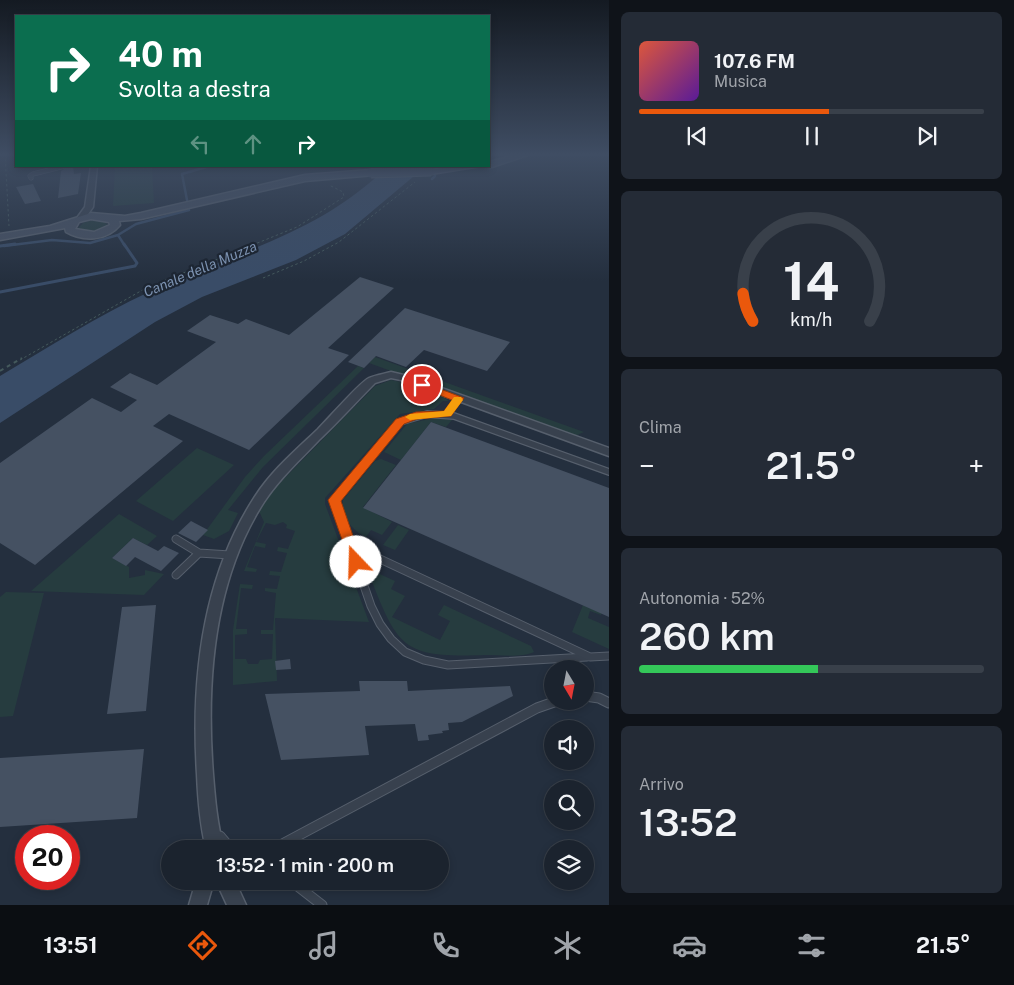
<!DOCTYPE html>
<html lang="it">
<meta charset="utf-8">
<style>
:root{--surface:#1b232e;--page:#242b36;--text:#f1f3f6;--muted:#a0a4aa;--line:#39404a;--accent:#ea580c}
body{margin:0;font-family:"Public Sans",sans-serif;background:var(--page);color:var(--text);height:100vh;display:flex;flex-direction:column;font-size:19px;white-space:nowrap}
*{box-sizing:border-box;margin:0}
p{font-size:16px;color:var(--muted)}
.icon{flex:none;width:28px;height:28px;fill:none;stroke:currentColor;stroke-width:2;stroke-linecap:round;stroke-linejoin:round}
.map{position:relative;flex:1;overflow:hidden}
.drawer{display:flex;flex-direction:column;gap:12px;padding:12px;background:#0f1319;width:405px}
.drawer>*{flex:none}
.top-card{position:absolute;left:15px;top:15px;width:475px;height:152px;border-radius:0px;box-shadow:0 2px 8px #0003,0 0 0 1px var(--line);background:#0b6e4f;color:#fff;overflow:hidden}
.needle{width:32px;rotate:170deg}
.buttons{position:absolute;left:544px;top:660px;display:grid;gap:10px}
.buttons a{display:grid;place-items:center;width:50px;height:50px;border-radius:50%;background:var(--surface);box-shadow:0 2px 8px #0003,0 0 0 1px var(--line);font-size:25px}
.speed{position:absolute;left:15px;top:825px;display:flex;gap:10px;font-size:25px;font-weight:700;text-align:center}
.speed>*{display:grid;place-content:center;width:65px;height:65px;border-radius:50%;background:var(--surface);box-shadow:0 2px 8px #0003,0 0 0 1px var(--line);line-height:1}
.speed .limit{border:8px solid #d22;background:#fff;color:#111}
.pin{position:absolute;display:grid;place-items:center;width:42px;height:42px;color:#fff;margin:-21px;border:2px solid #fff;border-radius:50%;box-shadow:0 1px 5px #0007}
.me{position:absolute;width:55px;margin:-28px;rotate:339deg;stroke-linejoin:round;filter:drop-shadow(0 0 4px #0008)}
.turn{display:flex;align-items:center;gap:18px;height:105px;padding:0 20px;font-size:22px}
.turn .icon{width:65px;height:65px;stroke-width:2.5}
.turn b{display:block;font-size:35px;line-height:42px}
.lanes{display:flex;align-items:center;height:48px;padding:0 20px;background:#0003;justify-content:center;gap:25px;direction:ltr}
.lanes .off{opacity:.35}
.big{font-size:38px;font-weight:600;line-height:1.1}
.drawer .card{flex:1;display:flex;flex-direction:column;justify-content:center;gap:8px;min-width:0;padding:0 18px;border-radius:8px;background:var(--page)}
.drawer .dial{align-items:center;gap:0}
.dial svg{height:130px;overflow:visible;fill:none;stroke:var(--line);stroke-width:7;stroke-linecap:round;text-anchor:middle}
.dial text{fill:var(--text);stroke:none}
.song{display:flex;align-items:center;gap:15px}
.cover{width:60px;height:60px;border-radius:8px;background:linear-gradient(135deg,hsl(10 70% 55%),hsl(270 70% 35%))}
.played{height:5px;border-radius:2px;background:linear-gradient(90deg,var(--accent) 55%,var(--line) 55%)}
.keys{display:flex;justify-content:space-around;direction:ltr}
.heat{display:flex;justify-content:space-between;align-items:center;font-size:28px;direction:ltr}
.charge{height:8px;border-radius:4px;background:linear-gradient(90deg,#34c759 52%,var(--line) 0)}
.trip{position:absolute;left:161px;top:840px;width:288px;height:50px;border-radius:25px;background:var(--surface);box-shadow:0 2px 8px #0003,0 0 0 1px var(--line);font-weight:600;line-height:50px;text-align:center}
.dock{display:flex;height:80px;justify-content:space-around;align-items:center;background:#0b0e12;color:var(--muted)}
.dock .icon{width:35px;height:35px}
.dock .selected{color:var(--accent)}
.dock b{font-size:22px;color:var(--text)}
main{display:flex;flex:1;min-height:0}
.map>svg:first-child{display:block}
.green{fill:#263c3f}
.water{fill:#394c67}
.lines{fill:none;stroke-linecap:round;stroke-linejoin:round}
.stream-far1{stroke:#394c67;stroke-width:2.5}
.stream{stroke:#394c67;stroke-width:3}
.building{fill:#455162}
.lane-far3-casing{stroke:#565f6c;stroke-width:5}
.lane-far2-casing{stroke:#565f6c;stroke-width:8}
.lane-far1-casing{stroke:#565f6c;stroke-width:9}
.lane-casing{stroke:#565f6c;stroke-width:11}
.street-casing{stroke:#565f6c;stroke-width:3}
.secondary-casing{stroke:#565f6c;stroke-width:3}
.path-far1{stroke:#44595c;stroke-width:1;stroke-dasharray:2.5 2.5;stroke-linecap:butt}
.path{stroke:#44595c;stroke-width:2;stroke-dasharray:4 4;stroke-linecap:butt}
.lane-far3{stroke:#38414e;stroke-width:4}
.lane-far2{stroke:#38414e;stroke-width:5.5}
.lane-far1{stroke:#38414e;stroke-width:7}
.lane{stroke:#38414e;stroke-width:9}
.street{fill:#38414e;fill-rule:evenodd}
.secondary{fill:#465061;fill-rule:evenodd}
.secondary-bridge-casing{stroke:#565f6c;stroke-width:11;stroke-linecap:butt}
.secondary-bridge{stroke:#465061;stroke-width:9}
.route{fill:#ea580c;stroke:#983908}
.slow{fill:#f59e0b}
.labels{text-anchor:middle;dominant-baseline:central;stroke-width:4.5;stroke-linejoin:round;paint-order:stroke}
.far-water-label{font-size:14px;font-style:italic;fill:#7c92b1;stroke:#1d2633}
</style>
<main>
<div class="map">
<svg width="609" height="905" viewBox="0 0 609 905">
<rect width="100%" height="100%" fill="#242f3e"/>
<path class="green" d="M 115,166 L 152,166 L 154,203 L 113,206 Z
M 92,220 L 105,222 L 108,226 L 96,233 L 77,229 L 83,223 Z
M 375,357 L 584,432 L 575,436 L 556,431 L 369,363 Z
M 358,366 L 364,368 L 263,467 L 228,510 L 238,513 L 229,531 L 214,539 L 203,535 L 245,477 L 264,456 Z
M 391,380 L 406,383 L 445,398 L 449,401 L 443,401 L 434,409 L 400,414 L 325,498 L 325,504 L 369,622 L 275,618 L 277,681 L 233,685 L 233,630 L 240,584 L 253,585 L 252,589 L 241,588 L 236,629 L 247,629 L 247,634 L 235,635 L 235,659 L 246,659 L 248,664 L 258,664 L 260,660 L 272,659 L 273,634 L 261,634 L 261,630 L 273,630 L 276,593 L 265,591 L 265,588 L 277,589 L 280,576 L 269,575 L 270,571 L 281,572 L 287,553 L 277,551 L 278,547 L 288,549 L 295,531 L 286,528 L 287,525 L 283,522 L 275,525 L 266,523 L 256,542 L 266,544 L 265,548 L 255,546 L 247,567 L 257,569 L 256,572 L 244,571 L 264,522 L 259,511 L 273,490 L 375,386 Z
M 438,417 L 452,420 L 446,427 L 431,422 L 401,460 L 384,452 L 407,424 Z
M 197,448 L 234,465 L 173,521 L 136,501 Z
M 381,459 L 396,465 L 363,507 L 392,522 L 382,535 L 371,530 L 366,537 C 352,531 341,516 343,500 L 375,461 Z
M 119,514 L 157,536 L 147,545 L 133,538 L 112,558 L 129,567 L 129,578 L 145,575 L 145,570 L 164,574 L 144,595 L 31,591 Z
M 398,525 L 409,530 L 395,550 L 383,545 Z
M 373,571 L 395,581 L 391,589 L 405,596 L 392,617 L 440,640 L 450,621 L 438,615 L 444,605 L 531,646 L 534,652 C 522,658 499,655 485,655 C 402,658 398,648 369,574 Z
M 6,592 L 44,593 L 13,716 L 0,717 L 0,597 Z
M 583,605 L 601,613 L 601,615 L 590,611 L 588,618 L 609,627 L 609,649 L 572,632 Z"/>
<path class="water" d="M 388,166 L 426,166 L 345,234 L 296,260 L 202,297 L 155,322 L 0,423 L 0,376 C 49,347 97,316 149,292 C 235,251 317,236 388,166 Z"/>
<g class="lines">
<path class="stream-far1" d="M 432,179 L 435,176
M 187,200 L 182,174 L 210,166
M 4,246 L 52,240 L 90,243 L 118,235
M 125,246 L 118,235 L 136,224 L 189,210"/>
<path class="stream" d="M 0,246 L 15,244
M 0,292 L 135,266 L 137,263 L 124,244"/>
</g>
<path class="building" d="M 69,166 L 73,166 L 74,174 L 81,173 L 78,194 L 58,198 L 61,171 Z
M 33,184 L 41,201 L 25,204 L 16,187 Z
M 360,277 L 394,288 L 328,348 L 349,355 L 249,450 L 169,414 L 153,426 L 183,441 L 35,565 L 0,543 L 0,463 L 92,398 L 121,412 L 137,400 L 110,387 L 130,373 L 157,385 L 216,342 L 187,331 L 210,315 L 238,324 L 246,319 L 289,335 Z
M 405,308 L 510,342 L 487,371 L 424,350 L 406,367 L 376,356 L 364,368 L 348,362 Z
M 431,422 L 609,488 L 609,617 L 363,508 Z
M 191,521 L 208,530 L 196,542 L 178,533 Z
M 133,538 L 158,551 L 164,546 L 179,553 L 161,571 L 135,557 L 126,566 L 112,558 Z
M 156,605 L 146,711 L 107,714 L 122,607 Z
M 290,659 L 291,669 L 276,670 L 275,661 Z
M 359,681 L 407,681 L 408,691 L 510,686 L 513,696 L 462,722 L 448,723 L 449,730 L 442,731 L 443,733 L 428,735 L 429,740 L 418,741 L 415,724 L 365,726 L 369,755 L 281,760 L 265,694 L 360,691 Z
M 144,749 L 137,818 L 0,827 L 0,758 Z"/>
<g class="lines">
<defs>
<path id="lane-far3" d="M 31,178 L 30,176 L 33,174 L 65,166"/>
<path id="lane-far2" d="M 447,414 L 459,398
M 335,502 L 334,500 L 400,422 L 427,414 L 454,416 L 609,472"/>
<path id="lane-far1" d="M 334,501 L 350,545 L 590,657 L 609,656
M 176,539 L 199,553 L 230,555
M 350,545 L 371,606 L 380,624 L 391,639 L 405,652 L 424,660 L 448,665 L 587,657
M 176,575 L 199,553"/>
<path id="lane" d="M 585,696 L 599,698 L 609,703
M 214,836 L 220,836 L 231,849
M 273,849 L 537,708 L 557,701
M 291,881 L 322,905"/>
<path id="street" d="M 91,166 L 97,166 L 93,207 L 84,220 L 81,220 L 77,218 L 85,207 Z
M 391,372 L 408,376 L 609,448 L 609,456 L 401,380 L 391,378 L 375,383 C 356,402 338,422 319,440 C 300,460 279,479 264,502 C 213,581 206,683 213,774 C 215,799 217,824 224,849 L 206,849 C 200,824 198,799 197,774 C 191,679 202,579 254,498 C 271,471 296,450 318,429 C 328,419 360,382 369,378 C 376,375 384,374 391,372 Z
M 196,881 L 214,881 L 207,905 L 189,905 Z
M 216,881 L 235,881 L 246,905 L 227,905 Z"/>
<path id="secondary" d="M 519,154 L 531,154 L 492,167 L 486,166 L 489,166 L 489,162 Z
M 451,166 L 481,166 L 431,174 L 427,171 Z
M 371,170 L 375,173 L 374,175 L 305,181 L 141,219 L 119,221 L 120,225 C 107,241 83,242 66,232 L 65,228 L 0,240 L 0,234 L 50,226 L 91,213 L 125,216 L 141,213 L 305,175 ZM 91,219 L 109,222 L 110,225 L 94,232 L 75,229 L 79,222 Z"/>
</defs>
<use href="#lane-far3" class="lane-far3-casing"/>
<use href="#lane-far2" class="lane-far2-casing"/>
<use href="#lane-far1" class="lane-far1-casing"/>
<use href="#lane" class="lane-casing"/>
<use href="#street" class="street-casing"/>
<use href="#secondary" class="secondary-casing"/>
<path class="path-far1" d="M 5,154 L 9,226
M 263,278 L 304,261 L 339,242 L 415,182
M 20,360 L 146,288 L 297,227 L 344,197 L 343,192 L 329,185"/>
<path class="path" d="M 0,371 L 22,358"/>
<use href="#lane-far3" class="lane-far3"/>
<use href="#lane-far2" class="lane-far2"/>
<use href="#lane-far1" class="lane-far1"/>
<use href="#lane" class="lane"/>
<use href="#street" class="street"/>
<use href="#secondary" class="secondary"/>
<defs>
<path id="secondary-bridge" d="M 371,173 L 431,171"/>
</defs>
<use href="#secondary-bridge" class="secondary-bridge-casing"/>
<use href="#secondary-bridge" class="secondary-bridge"/>
</g>
<linearGradient id="sky" x2="0" y2="1"><stop stop-color="#141a22"/><stop offset="0.55" stop-color="#3f4d63"/><stop offset="1" stop-color="#3f4d63" stop-opacity="0"/></linearGradient>
<rect width="609" height="281" fill="url(#sky)"/>
<path class="route" d="M 422,382 L 464,398 L 451,416 L 417,419 L 404,424 L 341,501 L 362,562 L 360,565 L 351,565 L 328,500 L 396,419 L 416,412 L 444,411 L 452,400 L 419,387 L 417,385 Z"/>
<path class="slow" d="M 454,397 L 461,397 L 463,400 L 451,416 L 410,420 L 405,417 L 410,414 L 444,411 Z"/>
<g class="labels">
<g class="far-water-label">
<text transform="translate(200 269) rotate(-23)">Canale della Muzza</text>
</g>
</g>
</svg>
<div class="buttons">
<a><svg class="needle" viewBox="-14 -14 28 28"><path d="M0-13l5 13h-10z" fill="#e53935"/><path d="M0 13l5-13h-10z" fill="#a0a4aa"/></svg></a>
<a><svg class="icon" aria-label="sound" viewBox="0 0 24 24"><path d="M4 9h4l5-4v14l-5-4H4zM17 9q2 3 0 6"/></svg></a>
<a><svg class="icon" aria-label="search" viewBox="0 0 24 24"><circle cx="10" cy="10" r="6"/><path d="M15 15l6 6"/></svg></a>
<a><svg class="icon" aria-label="layers" viewBox="0 0 24 24"><path d="M12 4l9 5-9 5-9-5zM3 14l9 5 9-5"/></svg></a>
</div>
<div class="speed"><div class="limit">20</div></div>
<div class="pin" style="left:422px;top:385px;background:#d93025"><svg class="icon" aria-label="arrive" viewBox="0 0 24 24"><path d="M6 21V4h12l-3 4 3 4H6"/></svg></div>
<svg class="me" style="left:356px;top:562px" viewBox="-20 -20 40 40"><circle r="19" fill="#fff"/><path d="M0-13L10 11 0 6-10 11z" fill="#ea580c"/></svg>
<div class="trip">13:52 · 1 min · 200 m</div>
<div class="top-card">
<div class="turn"><svg class="icon" aria-label="right" viewBox="0 0 24 24"><path d="M7 20v-9h11M14 6l5 5-5 5"/></svg><div><b>40 m</b>Svolta a destra</div></div>
<div class="lanes"><svg class="icon off" aria-label="left" viewBox="0 0 24 24"><path d="M17 20v-9H6M10 6l-5 5 5 5"/></svg><svg class="icon off" aria-label="ahead" viewBox="0 0 24 24"><path d="M12 20V5M6 11l6-6 6 6"/></svg><svg class="icon" aria-label="right" viewBox="0 0 24 24"><path d="M7 20v-9h11M14 6l5 5-5 5"/></svg></div>
</div>
</div>
<section class="drawer">
<div class="card">
<div class="song"><i class="cover"></i><div><b>107.6 FM</b><p>Musica</p></div></div>
<div class="played"></div>
<div class="keys"><svg class="icon" aria-label="previous" viewBox="0 0 24 24"><path d="M18 5L8 12l10 7zM5 5v14"/></svg><svg class="icon" aria-label="pause" viewBox="0 0 24 24"><path d="M8 5v14M16 5v14"/></svg><svg class="icon" aria-label="next" viewBox="0 0 24 24"><path d="M6 5l10 7-10 7zM19 5v14"/></svg></div>
</div>
<div class="card dial"><svg viewBox="0 0 100 80">
<path d="M14 69A42 42 0 1 1 86 69"/>
<path d="M14 69A42 42 0 0 1 8 52" stroke="#ea580c"/>
<text x="50" y="56" font-size="32" font-weight="700">14</text>
<text x="50" y="72" font-size="11">km/h</text>
</svg></div>
<div class="card"><p>Clima</p>
<div class="heat"><a>−</a><b class="big">21.5°</b><a>+</a></div>
</div>
<div class="card"><p>Autonomia · 52%</p><b class="big">260 km</b><div class="charge"></div></div>
<div class="card"><p>Arrivo</p><b class="big">13:52</b></div>
</section>
</main>
<nav class="dock">
<b>13:51</b>
<svg class="icon selected" aria-label="directions" viewBox="0 0 24 24"><path d="M12 3l9 9-9 9-9-9zM9 14v-3h6M13 9l2 2-2 2"/></svg>
<svg class="icon" aria-label="music" viewBox="0 0 24 24"><path d="M9 18V5l10-2v13"/><circle cx="6" cy="18" r="3"/><circle cx="16" cy="16" r="3"/></svg>
<svg class="icon" aria-label="phone" viewBox="0 0 24 24"><path d="M5 4h4l2 5-3 2q2 4 5 5l2-3 5 2v4C11 20 4 13 5 4z"/></svg>
<svg class="icon" aria-label="climate" viewBox="0 0 24 24"><path d="M12 3v18M4 7l16 10M4 17L20 7"/></svg>
<svg class="icon" aria-label="car" viewBox="0 0 24 24"><path d="M5 17H2v-5l4-1 3-4h7l3 4 3 1v5h-3M9 17h6M6 11h13"/><circle cx="7" cy="17" r="2"/><circle cx="17" cy="17" r="2"/></svg>
<svg class="icon" aria-label="filters" viewBox="0 0 24 24"><path d="M4 7h16M4 17h16"/><circle cx="9" cy="7" r="2"/><circle cx="15" cy="17" r="2"/></svg>
<b>21.5°</b>
</nav>
